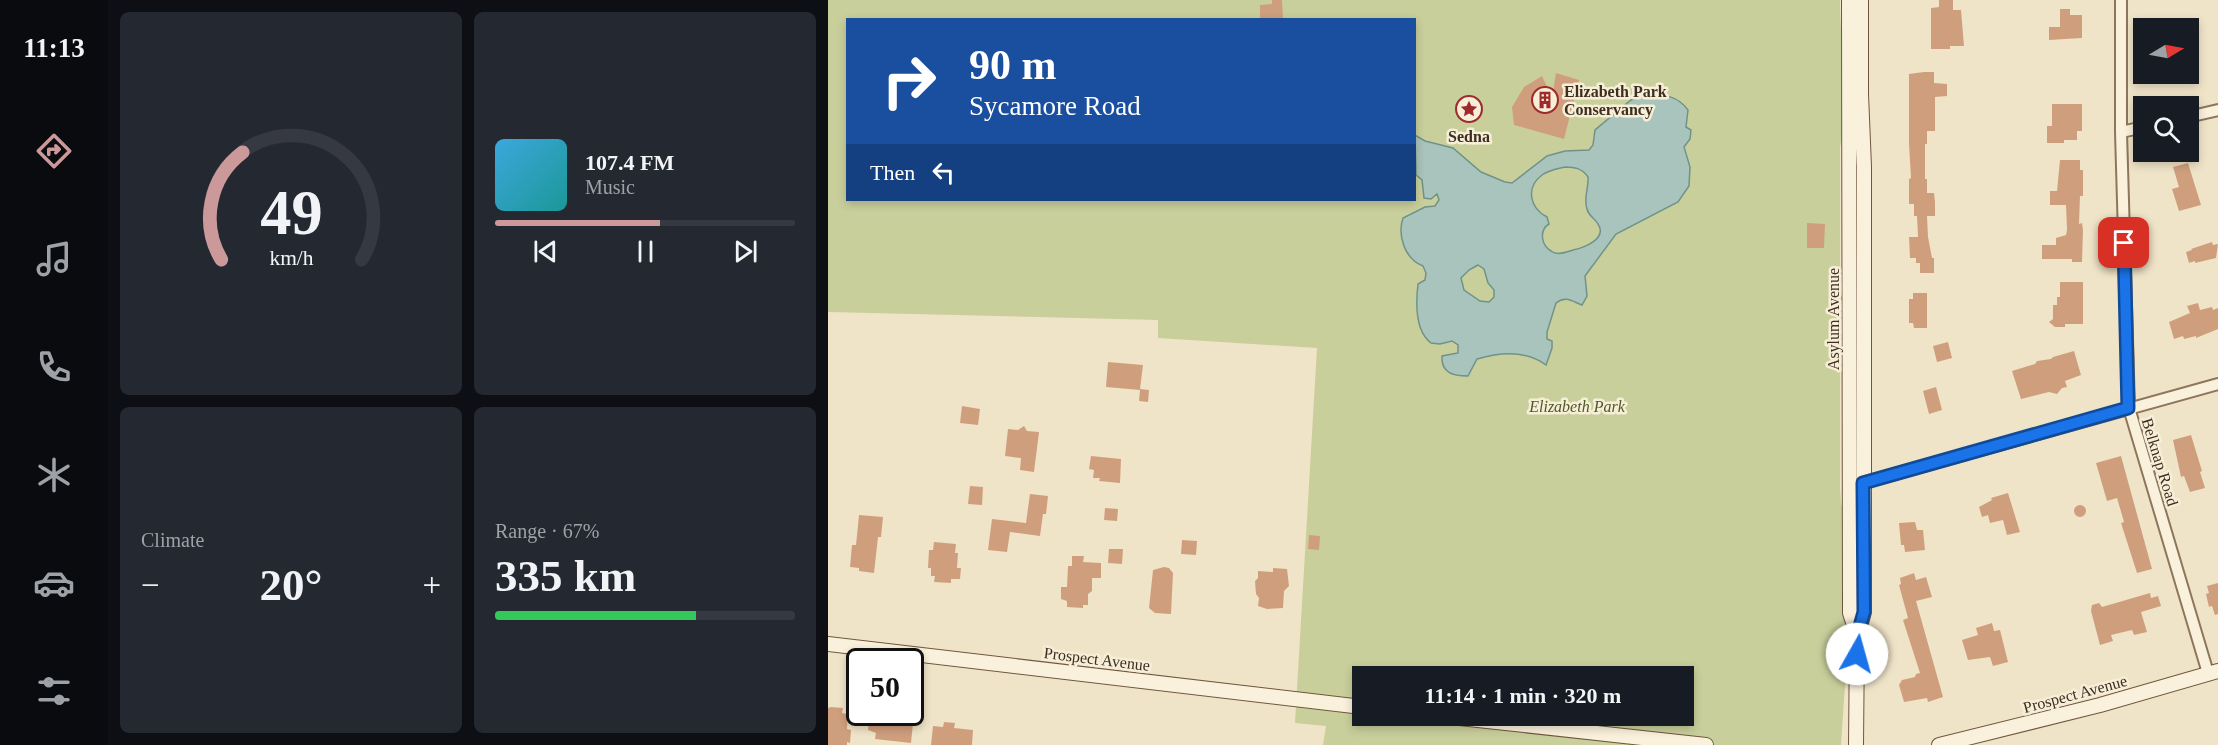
<!DOCTYPE html>
<meta charset="utf-8">
<style>
:root{--surface:#171b24;--page:#242831;--text:#f1f3f6;--muted:#9ea1a6;--line:#363941;--accent:#cc999b}
body{margin:0;font-family:Georgia,serif;background:var(--page);color:var(--text);height:100vh;display:flex;flex-direction:column;font-size:22px;white-space:nowrap}
*{box-sizing:border-box;margin:0}
p{font-size:20px;color:var(--muted)}
.icon{flex:none;width:33px;height:33px;fill:none;stroke:currentColor;stroke-width:2;stroke-linecap:round;stroke-linejoin:round}
.map{position:relative;flex:1;overflow:hidden}
.side{display:flex;flex-direction:column;gap:12px;padding:12px;background:#0d0f14;width:720px}
.side>*{flex:none}
.guide{position:absolute;left:18px;top:18px;width:570px;height:183px;border-radius:0px;box-shadow:0 3px 9px #0003;background:#1a4fa0;color:#fff;overflow:hidden}
.needle{width:39px;rotate:80deg}
.tools{position:absolute;left:1305px;top:18px;display:grid;gap:12px}
.tools a{display:grid;place-items:center;width:66px;height:66px;border-radius:0px;background:var(--surface);box-shadow:0 3px 9px #0003;font-size:30px}
.speed{position:absolute;left:18px;top:648px;display:flex;gap:12px;font-size:30px;font-weight:700;text-align:center}
.speed>*{display:grid;place-content:center;width:78px;height:78px;border-radius:50%;background:var(--surface);box-shadow:0 3px 9px #0003;line-height:1}
.speed .limit{border:3px solid #111;border-radius:9px;background:#fff;color:#111}
.pin{position:absolute;display:grid;place-items:center;width:51px;height:51px;color:#fff;margin:-26px;border-radius:12px;box-shadow:0 3px 9px #0006}
.me{position:absolute;width:66px;margin:-33px;rotate:7deg;stroke-linejoin:round;filter:drop-shadow(0 0 4px #0008)}
.turn{display:flex;align-items:center;gap:21px;height:126px;padding:0 24px;font-size:27px}
.turn .icon{width:78px;height:78px;stroke-width:2.5}
.turn b{display:block;font-size:42px;line-height:51px}
.then{display:flex;align-items:center;height:57px;padding:0 24px;background:#0003;gap:12px;font-size:22px}
.big{font-size:45px;font-weight:600;line-height:1.1}
.side .widget{flex:1;display:flex;flex-direction:column;justify-content:center;gap:9px;min-width:0;padding:0 21px;border-radius:9px;background:var(--page)}
.side .dial{align-items:center;gap:0}
.dial svg{height:156px;overflow:visible;fill:none;stroke:var(--line);stroke-width:7;stroke-linecap:round;text-anchor:middle}
.dial text{fill:var(--text);stroke:none}
.song{display:flex;align-items:center;gap:18px}
.cover{width:72px;height:72px;border-radius:9px;background:linear-gradient(135deg,hsl(200 70% 55%),hsl(180 70% 35%))}
.played{height:6px;border-radius:3px;background:linear-gradient(90deg,var(--accent) 55%,var(--line) 55%)}
.keys{display:flex;justify-content:space-around;direction:ltr}
.heat{display:flex;justify-content:space-between;align-items:center;font-size:33px;direction:ltr}
.charge{height:9px;border-radius:4px;background:linear-gradient(90deg,#34c759 67%,var(--line) 0)}
.side .tiles{flex:1;display:grid;gap:12px;grid-template-columns:repeat(2,1fr)}
.trip{position:absolute;left:524px;top:666px;width:342px;height:60px;border-radius:0px;background:var(--surface);box-shadow:0 3px 9px #0003;font-weight:600;line-height:60px;text-align:center}
main{display:flex;flex:1;min-height:0}
.tab-bar{display:flex;flex-direction:column;width:108px;justify-content:space-around;align-items:center;background:#090b0e;color:var(--muted)}
.tab-bar .icon{width:42px;height:42px}
.tab-bar .current{color:var(--accent)}
.tab-bar b{font-size:27px;color:var(--text)}
.map>svg:first-child{display:block}
.green{fill:#c9cf9b;fill-rule:evenodd}
.water{fill:#a9c4bc;stroke:#6f938a;stroke-width:1.5;fill-rule:evenodd}
.building{fill:#cf9f7d}
.lines{fill:none;stroke-linecap:round;stroke-linejoin:round}
.minor-casing{stroke:#8d765c;stroke-width:14}
.secondary-casing{stroke:#6f573f;stroke-width:16}
.minor{stroke:#faf1dc;stroke-width:10}
.secondary{stroke:#faf1dc;stroke-width:14}
.route-casing{stroke:#114b97;stroke-width:15}
.route{stroke:#1a73e8;stroke-width:10}
.labels{text-anchor:middle;dominant-baseline:central;stroke-width:5;stroke-linejoin:round;paint-order:stroke}
.poi-label{font-size:16px;font-weight:bold;fill:#3d2e20;stroke:#f7eed8;text-anchor:start}
.street-label{font-size:16px;fill:#3d2e20;stroke:#f7eed8}
.park-label{font-size:16px;font-style:italic;fill:#4d5a26;stroke:#f7eed8}
</style>
<main>
<nav class="tab-bar">
<b>11:13</b>
<svg class="icon current" aria-label="directions" viewBox="0 0 24 24"><path d="M12 3l9 9-9 9-9-9zM9 14v-3h6M13 9l2 2-2 2"/></svg>
<svg class="icon" aria-label="music" viewBox="0 0 24 24"><path d="M9 18V5l10-2v13"/><circle cx="6" cy="18" r="3"/><circle cx="16" cy="16" r="3"/></svg>
<svg class="icon" aria-label="phone" viewBox="0 0 24 24"><path d="M5 4h4l2 5-3 2q2 4 5 5l2-3 5 2v4C11 20 4 13 5 4z"/></svg>
<svg class="icon" aria-label="climate" viewBox="0 0 24 24"><path d="M12 3v18M4 7l16 10M4 17L20 7"/></svg>
<svg class="icon" aria-label="car" viewBox="0 0 24 24"><path d="M5 17H2v-5l4-1 3-4h7l3 4 3 1v5h-3M9 17h6M6 11h13"/><circle cx="7" cy="17" r="2"/><circle cx="17" cy="17" r="2"/></svg>
<svg class="icon" aria-label="filters" viewBox="0 0 24 24"><path d="M4 7h16M4 17h16"/><circle cx="9" cy="7" r="2"/><circle cx="15" cy="17" r="2"/></svg>
</nav>
<section class="side">
<div class="tiles">
<div class="widget dial"><svg viewBox="0 0 100 80">
<path d="M14 69A42 42 0 1 1 86 69"/>
<path d="M14 69A42 42 0 0 1 25 14" stroke="#cc999b"/>
<text x="50" y="56" font-size="32" font-weight="700">49</text>
<text x="50" y="72" font-size="11">km/h</text>
</svg></div>
<div class="widget">
<div class="song"><i class="cover"></i><div><b>107.4 FM</b><p>Music</p></div></div>
<div class="played"></div>
<div class="keys"><svg class="icon" aria-label="previous" viewBox="0 0 24 24"><path d="M18 5L8 12l10 7zM5 5v14"/></svg><svg class="icon" aria-label="pause" viewBox="0 0 24 24"><path d="M8 5v14M16 5v14"/></svg><svg class="icon" aria-label="next" viewBox="0 0 24 24"><path d="M6 5l10 7-10 7zM19 5v14"/></svg></div>
</div>
<div class="widget"><p>Climate</p>
<div class="heat"><a>−</a><b class="big">20°</b><a>+</a></div>
</div>
<div class="widget"><p>Range · 67%</p><b class="big">335 km</b><div class="charge"></div></div>
</div>
</section>
<div class="map">
<svg width="1390" height="745" viewBox="0 0 1390 745">
<rect width="100%" height="100%" fill="#f0e4c8"/>
<path class="green" d="M 0,0 L 1012,0 C 1012,49 1023,99 1012,147 L 1012,487 L 1013,504 L 1018,522 L 1018,670 L 1013,745 L 495,745 L 498,726 L 467,723 L 489,348 L 330,338 L 330,320 L 0,312 ZM 20,20 L 586,20 L 586,200 L 20,200 ZM 534,676 L 855,676 L 855,716 L 534,716 Z"/>
<path class="water" d="M 819,95 C 836,94 850,96 860,110 L 858,127 L 863,130 L 862,139 L 856,147 L 862,167 L 861,186 L 850,202 L 788,234 L 757,276 L 759,296 L 754,305 C 745,302 738,295 728,303 L 719,332 L 719,339 L 724,341 L 724,348 L 718,365 C 698,350 673,352 649,359 L 640,376 C 625,376 613,373 614,356 L 630,353 L 630,345 L 624,341 L 612,344 L 603,343 C 587,331 588,301 590,284 L 597,280 L 598,273 L 595,266 C 577,259 569,236 575,218 L 597,207 L 607,206 L 611,200 L 609,194 L 603,199 L 596,198 L 594,180 L 588,175 L 587,135 L 597,141 L 625,148 L 653,172 L 677,182 L 684,183 L 719,156 L 737,151 L 761,150 L 765,145 L 767,130 L 803,100 ZM 737,167 C 746,167 754,168 760,177 C 761,188 755,198 759,209 C 761,217 767,218 770,224 C 780,239 755,248 745,250 C 738,252 729,256 723,251 C 713,245 711,230 721,224 L 719,217 C 702,208 697,188 714,175 C 721,170 729,169 737,167 ZM 650,265 L 656,269 L 660,283 L 666,290 L 666,297 L 661,302 L 652,301 L 636,290 L 633,278 L 641,270 Z"/>
<path class="building" d="M 444,0 L 454,0 L 455,20 L 432,20 L 432,5 L 444,4 Z
M 1111,0 L 1125,0 L 1125,10 L 1133,10 L 1136,46 L 1122,46 L 1122,49 L 1103,49 L 1103,8 L 1111,7 Z
M 1232,9 L 1242,9 L 1242,15 L 1254,15 L 1254,38 L 1221,40 L 1221,27 L 1232,27 Z
M 1096,72 L 1106,72 L 1106,83 L 1119,84 L 1119,96 L 1107,97 L 1107,131 L 1099,131 L 1099,144 L 1097,144 L 1097,179 L 1099,179 L 1099,193 L 1106,193 L 1107,202 L 1107,216 L 1099,216 L 1100,237 L 1104,258 L 1106,258 L 1106,273 L 1092,273 L 1092,263 L 1088,263 L 1088,258 L 1082,258 L 1081,237 L 1090,237 L 1089,216 L 1086,216 L 1086,204 L 1081,204 L 1081,179 L 1083,178 L 1081,144 L 1081,74 Z
M 728,73 L 751,80 L 736,139 L 686,125 L 684,107 L 696,87 L 714,76 L 724,97 Z
M 1224,104 L 1254,104 L 1254,131 L 1249,131 L 1249,140 L 1236,140 L 1236,143 L 1219,143 L 1219,126 L 1224,126 Z
M 1232,160 L 1252,160 L 1252,170 L 1255,170 L 1255,196 L 1252,196 L 1251,224 L 1254,223 L 1255,230 L 1254,262 L 1244,262 L 1244,259 L 1214,259 L 1214,245 L 1228,245 L 1228,238 L 1238,235 L 1239,230 L 1238,205 L 1222,205 L 1222,191 L 1229,191 Z
M 1360,163 L 1373,205 L 1351,211 L 1344,189 L 1351,187 L 1345,167 Z
M 979,223 L 997,224 L 996,248 L 979,248 Z
M 1384,242 L 1385,245 L 1390,244 L 1388,258 L 1367,263 L 1367,261 L 1361,263 L 1358,252 L 1364,250 L 1363,249 Z
M 1232,282 L 1255,282 L 1255,324 L 1237,324 L 1237,327 L 1227,327 L 1221,322 L 1225,319 L 1225,305 L 1229,305 L 1229,297 L 1232,297 Z
M 1085,293 L 1099,293 L 1099,328 L 1086,328 L 1085,323 L 1081,323 L 1081,299 L 1085,299 Z
M 1370,303 L 1372,310 L 1384,307 L 1385,310 L 1390,308 L 1390,329 L 1368,338 L 1368,336 L 1356,339 L 1355,336 L 1346,339 L 1341,322 L 1362,313 L 1359,306 Z
M 1120,342 L 1124,358 L 1109,362 L 1105,346 Z
M 1246,351 L 1253,375 L 1237,381 L 1239,387 L 1234,388 L 1229,394 L 1221,392 L 1193,399 L 1184,371 L 1207,364 L 1209,361 L 1223,359 L 1225,357 Z
M 280,362 L 315,365 L 312,389 L 321,390 L 320,402 L 311,401 L 312,390 L 278,387 Z
M 1108,387 L 1114,410 L 1101,414 L 1095,391 Z
M 134,406 L 152,409 L 150,425 L 132,423 Z
M 196,426 L 199,431 L 211,432 L 206,472 L 192,470 L 193,458 L 177,456 L 180,429 L 190,430 Z
M 1363,435 L 1374,471 L 1372,472 L 1377,488 L 1362,492 L 1356,476 L 1353,477 L 1345,440 Z
M 263,456 L 293,459 L 292,483 L 271,481 L 272,478 L 265,478 L 266,470 L 261,469 Z
M 1293,456 L 1324,569 L 1309,573 L 1293,523 L 1296,522 L 1289,498 L 1279,501 L 1268,463 Z
M 142,486 L 155,487 L 154,505 L 140,504 Z
M 1180,493 L 1192,532 L 1179,535 L 1175,520 L 1162,523 L 1160,515 L 1154,517 L 1151,507 L 1164,500 L 1163,498 Z
M 202,494 L 220,496 L 218,514 L 215,514 L 212,536 L 182,532 L 179,552 L 160,550 L 164,519 L 198,523 Z
M1246 511a6 6 0 1 1 12 0a6 6 0 1 1-12 0Z
M 277,508 L 290,509 L 289,521 L 276,520 Z
M 31,515 L 55,517 L 53,537 L 50,537 L 46,573 L 31,571 L 31,568 L 22,567 L 24,545 L 28,545 Z
M 1087,522 L 1089,530 L 1095,530 L 1097,550 L 1077,552 L 1076,545 L 1073,545 L 1071,523 Z
M 481,535 L 492,536 L 491,550 L 480,549 Z
M 354,540 L 369,541 L 368,555 L 353,554 Z
M 106,542 L 128,544 L 127,553 L 130,553 L 129,568 L 133,568 L 132,579 L 123,579 L 123,583 L 106,582 L 107,576 L 103,576 L 103,568 L 100,568 L 101,550 L 105,550 Z
M 281,549 L 295,549 L 294,564 L 280,563 Z
M 244,556 L 256,556 L 255,562 L 273,563 L 273,578 L 264,578 L 264,591 L 260,594 L 260,605 L 255,605 L 255,608 L 239,607 L 239,601 L 233,599 L 233,587 L 239,587 L 240,566 L 244,566 Z
M 336,567 L 341,568 L 345,573 L 343,614 L 327,613 L 321,608 L 325,570 Z
M 445,568 L 459,569 L 461,586 L 456,591 L 455,608 L 439,609 L 430,606 L 431,598 L 428,594 L 427,581 L 430,578 L 430,571 L 445,572 Z
M 1086,573 L 1088,580 L 1098,577 L 1104,597 L 1088,601 L 1115,697 L 1100,702 L 1099,698 L 1076,702 L 1071,685 L 1074,680 L 1087,677 L 1088,674 L 1092,673 L 1075,620 L 1080,618 L 1071,585 L 1073,584 L 1072,578 Z
M 1390,583 L 1390,614 L 1387,615 L 1384,606 L 1381,607 L 1378,594 L 1381,593 L 1379,586 Z
M 1322,593 L 1323,598 L 1330,596 L 1333,606 L 1313,612 L 1319,632 L 1306,635 L 1304,630 L 1283,635 L 1285,641 L 1272,645 L 1263,611 L 1264,605 L 1271,603 L 1274,607 Z
M 1164,623 L 1166,631 L 1172,630 L 1180,662 L 1165,666 L 1162,657 L 1140,660 L 1134,640 L 1150,635 L 1148,628 Z
M 3,707 L 15,708 L 14,713 L 20,714 L 19,729 L 23,730 L 22,743 L 19,742 L 19,745 L 0,745 L 0,708 Z
M 52,715 L 68,716 L 76,718 L 75,722 L 85,723 L 83,743 L 47,739 L 48,733 L 40,730 L 41,720 L 52,720 Z
M 116,722 L 127,723 L 126,728 L 145,730 L 144,745 L 103,745 L 105,726 L 115,727 Z"/>
<g class="lines">
<defs>
<path id="minor" d="M 1293,0 L 1293,132 L 1301,408 L 1380,673
M 1360,117 L 1390,110
M 1293,132 L 1316,127
M 1031,484 L 1390,384"/>
<path id="secondary" d="M 1021,0 L 1022,613 L 1029,635
M 0,644 L 534,707
M 613,716 L 878,745
M 1028,745 L 1029,637 L 1036,612 L 1036,167 L 1033,94 L 1033,0
M 1111,745 L 1272,705 L 1390,671"/>
</defs>
<use href="#minor" class="minor-casing"/>
<use href="#secondary" class="secondary-casing"/>
<use href="#minor" class="minor"/>
<use href="#secondary" class="secondary"/>
</g>
<g class="lines">
<defs>
<path id="route" d="M 1029,654 L 1029,637 L 1036,612 L 1035,483 L 1300,408 L 1296,243"/>
</defs>
<use href="#route" class="route-casing"/>
<use href="#route" class="route"/>
</g>
<defs>
<symbol id="building-ring" viewBox="-11 -11 22 22"><circle r="9.5" fill="#f7eed8" stroke="#9e2a2b" stroke-width="1.5"/><path d="M-4-6H4V6H1V3H-1V6H-4ZM-2.5-4.3h1.7v1.8h-1.7ZM.8-4.3h1.7v1.8H.8ZM-2.5-1h1.7V.8h-1.7ZM.8-1h1.7V.8H.8Z" fill="#9e2a2b"/></symbol>
<symbol id="sight-ring" viewBox="-11 -11 22 22"><circle r="9.5" fill="#f7eed8" stroke="#9e2a2b" stroke-width="1.5"/><path d="M0-6L1.8-2.2L6-1.7L2.9 1.2L3.7 5.4L0 3.3L-3.7 5.4L-2.9 1.2L-6-1.7L-1.8-2.2Z" fill="#9e2a2b"/></symbol>
</defs>
<g fill-rule="evenodd">
<use href="#building-ring" x="702" y="85" width="30" height="30"/>
<use href="#sight-ring" x="626" y="94" width="30" height="30"/>
</g>
<g class="labels">
<g class="poi-label">
<text x="736" y="91">Elizabeth Park<tspan x="736" dy="18">Conservancy</tspan></text>
<text x="641" y="136" text-anchor="middle">Sedna</text>
</g>
<g class="street-label">
<text transform="translate(1005 319) rotate(-90)">Asylum Avenue</text>
<text transform="translate(1332 462) rotate(73)">Belknap Road</text>
<text transform="translate(269 659) rotate(7)">Prospect Avenue</text>
<text transform="translate(1247 694) rotate(-15)">Prospect Avenue</text>
</g>
<g class="park-label">
<text x="749" y="406">Elizabeth Park</text>
</g>
</g>
</svg>
<div class="tools">
<a><svg class="needle" viewBox="-14 -14 28 28"><path d="M0-13l5 13h-10z" fill="#e53935"/><path d="M0 13l5-13h-10z" fill="#9ea1a6"/></svg></a>
<a><svg class="icon" aria-label="search" viewBox="0 0 24 24"><circle cx="10" cy="10" r="6"/><path d="M15 15l6 6"/></svg></a>
</div>
<div class="speed"><div class="limit">50</div></div>
<div class="pin" style="left:1296px;top:243px;background:#d93025"><svg class="icon" aria-label="arrive" viewBox="0 0 24 24"><path d="M6 21V4h12l-3 4 3 4H6"/></svg></div>
<svg class="me" style="left:1029px;top:654px" viewBox="-20 -20 40 40"><circle r="19" fill="#fff"/><path d="M0-13L10 11 0 6-10 11z" fill="#1a73e8"/></svg>
<div class="trip">11:14 · 1 min · 320 m</div>
<div class="guide">
<div class="turn"><svg class="icon" aria-label="right" viewBox="0 0 24 24"><path d="M7 20v-9h11M14 6l5 5-5 5"/></svg><div><b>90 m</b>Sycamore Road</div></div>
<div class="then">Then<svg class="icon" aria-label="left" viewBox="0 0 24 24"><path d="M17 20v-9H6M10 6l-5 5 5 5"/></svg></div>
</div>
</div>
</main>
